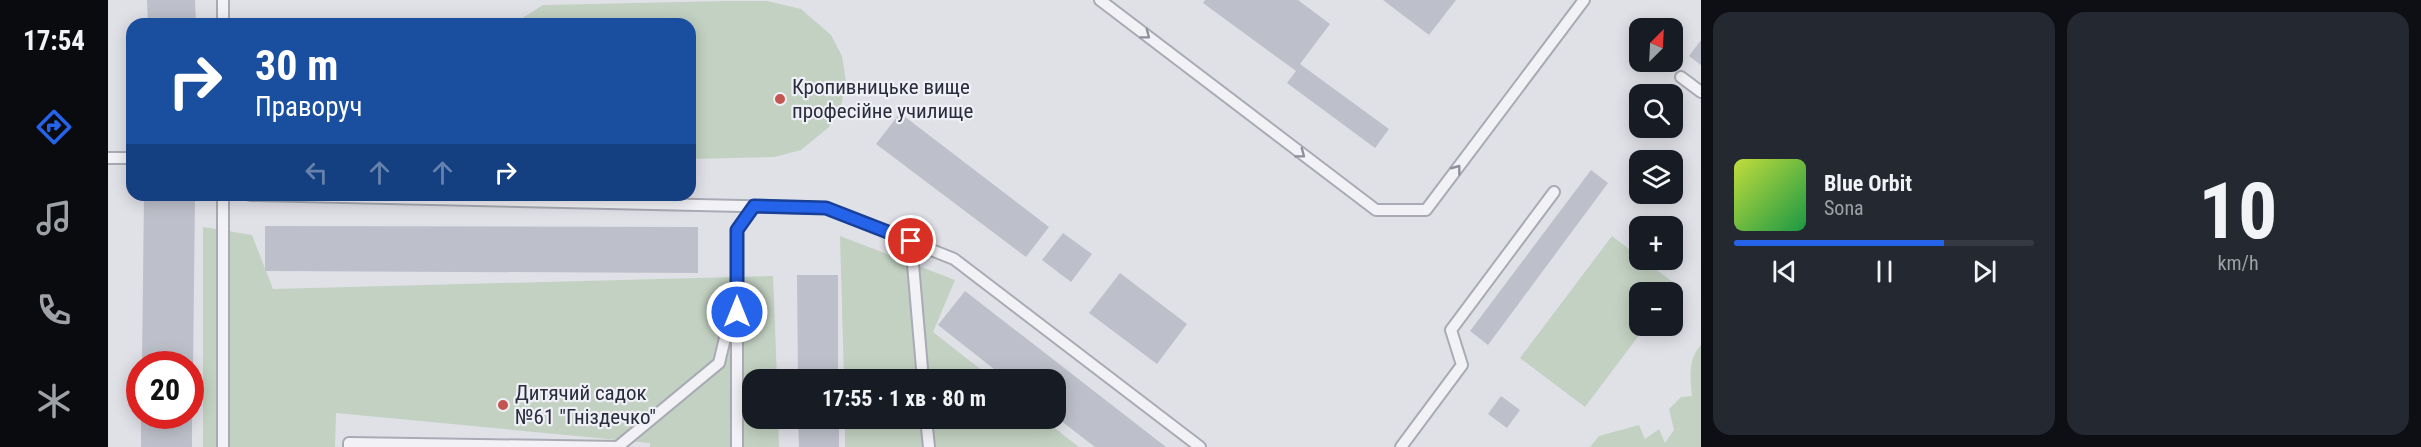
<!DOCTYPE html>
<html lang="uk">
<meta charset="utf-8">
<style>
:root{--surface:#171b24;--page:#242831;--text:#f1f3f6;--muted:#9ea1a6;--line:#363941;--accent:#2563eb}
body{margin:0;font-family:"Roboto Condensed",sans-serif;background:var(--page);color:var(--text);height:100vh;display:flex;flex-direction:column;font-size:22px;white-space:nowrap}
*{box-sizing:border-box;margin:0}
p{font-size:20px;color:var(--muted)}
.icon{flex:none;width:33px;height:33px;fill:none;stroke:currentColor;stroke-width:2;stroke-linecap:round;stroke-linejoin:round}
.map{position:relative;flex:1;overflow:hidden}
.sheet{display:flex;flex-direction:column;gap:12px;padding:12px;background:#0d0f14;width:720px}
.sheet>*{flex:none}
.guide{position:absolute;left:18px;top:18px;width:570px;height:183px;border-radius:18px;box-shadow:0 3px 15px #0003;background:#1a4fa0;color:#fff;overflow:hidden}
.needle{width:39px;rotate:24deg}
.fabs{position:absolute;left:1521px;top:18px;display:grid;gap:12px}
.fabs a{display:grid;place-items:center;width:54px;height:54px;border-radius:12px;background:var(--surface);box-shadow:0 3px 15px #0003;font-size:30px}
.speed{position:absolute;left:18px;top:351px;display:flex;gap:12px;font-size:30px;font-weight:700;text-align:center}
.speed>*{display:grid;place-content:center;width:78px;height:78px;border-radius:50%;background:var(--surface);box-shadow:0 3px 15px #0003;line-height:1}
.speed .limit{border:9px solid #d22;background:#fff;color:#111}
.pin{position:absolute;display:grid;place-items:center;width:51px;height:51px;color:#fff;margin:-26px;border:3px solid #fff;border-radius:50%;box-shadow:0 2px 6px #0007}
.me{position:absolute;width:66px;margin:-33px;rotate:0deg;stroke-linejoin:round;filter:drop-shadow(0 0 4px #0008)}
.turn{display:flex;align-items:center;gap:21px;height:126px;padding:0 30px;font-size:27px}
.turn .icon{width:78px;height:78px;stroke-width:2.5}
.turn b{display:block;font-size:42px;line-height:51px}
.lanes{display:flex;align-items:center;height:57px;padding:0 30px;background:#0003;justify-content:center;gap:30px;direction:ltr}
.lanes .off{opacity:.35}
.sheet .card{flex:1;display:flex;flex-direction:column;justify-content:center;gap:9px;min-width:0;padding:0 21px;border-radius:18px;background:var(--page)}
.sheet .dial{align-items:center;gap:0}
.dial b{font-size:78px;line-height:1}
.song{display:flex;align-items:center;gap:18px}
.cover{width:72px;height:72px;border-radius:9px;background:linear-gradient(135deg,hsl(70 70% 55%),hsl(140 70% 35%))}
.played{height:6px;border-radius:3px;background:linear-gradient(90deg,var(--accent) 70%,var(--line) 70%)}
.keys{display:flex;justify-content:space-around;direction:ltr}
.sheet .tiles{flex:1;display:grid;gap:12px;grid-template-columns:repeat(2,1fr)}
.trip{position:absolute;left:634px;top:369px;width:324px;height:60px;border-radius:18px;background:var(--surface);box-shadow:0 3px 15px #0003;font-weight:700;line-height:60px;text-align:center}
main{display:flex;flex:1;min-height:0}
.tab-bar{display:flex;flex-direction:column;width:108px;justify-content:space-around;align-items:center;background:#090b0e;color:var(--muted)}
.tab-bar .icon{width:42px;height:42px}
.tab-bar .active{color:var(--accent)}
.tab-bar b{font-size:27px;color:var(--text)}
.map>svg:first-child{display:block}
.green{fill:#c2d1c1}
.building{fill:#bdbfca}
.lines{fill:none;stroke-linecap:round;stroke-linejoin:round}
.lane-casing{stroke:#a9abb4;stroke-width:14}
.lane{stroke:#f2f2f6;stroke-width:10}
.oneway{stroke:#8e8f9a}
.route-casing{stroke:#184099;stroke-width:15}
.route{stroke:#2563eb;stroke-width:10}
.poi-dot{fill:#c3564e;stroke:#eff0f5;stroke-width:2}
.labels{text-anchor:middle;dominant-baseline:central;stroke-width:4.5;stroke-linejoin:round;paint-order:stroke}
.poi-label{font-size:21px;fill:#2a2c3d;stroke:#eff0f5;text-anchor:start}
</style>
<main>
<nav class="tab-bar">
<b>17:54</b>
<svg class="icon active" aria-label="directions" viewBox="0 0 24 24"><path d="M12 3l9 9-9 9-9-9zM9 14v-3h6M13 9l2 2-2 2"/></svg>
<svg class="icon" aria-label="music" viewBox="0 0 24 24"><path d="M9 18V5l10-2v13"/><circle cx="6" cy="18" r="3"/><circle cx="16" cy="16" r="3"/></svg>
<svg class="icon" aria-label="phone" viewBox="0 0 24 24"><path d="M5 4h4l2 5-3 2q2 4 5 5l2-3 5 2v4C11 20 4 13 5 4z"/></svg>
<svg class="icon" aria-label="climate" viewBox="0 0 24 24"><path d="M12 3v18M4 7l16 10M4 17L20 7"/></svg>
</nav>
<div class="map">
<svg width="1593" height="447" viewBox="0 0 1593 447">
<rect width="100%" height="100%" fill="#e0e1e7"/>
<path class="green" d="M 620,1 L 659,1 L 693,9 L 723,35 L 734,56 L 738,82 L 733,106 L 721,127 L 693,150 L 666,157 L 582,159 L 582,24 L 405,24 L 435,5 Z
M 95,227 L 144,235 L 165,289 L 665,276 L 669,379 L 645,380 L 645,418 L 670,419 L 671,447 L 542,447 L 542,443 L 228,413 L 227,447 L 95,447 Z
M 732,236 L 847,280 L 825,332 L 885,379 L 736,379 Z
M 1504,236 L 1531,257 L 1532,260 L 1535,260 L 1569,285 L 1563,292 L 1532,292 L 1532,326 L 1538,326 L 1477,407 L 1412,358 Z
M 1593,345 L 1593,447 L 1482,447 L 1491,436 L 1531,425 L 1537,439 L 1551,429 L 1557,443 L 1566,430 L 1561,409 L 1573,397 L 1584,396 C 1582,379 1580,358 1593,345 Z
M 737,419 L 935,419 L 971,447 L 737,447 Z"/>
<path class="building" d="M 39,0 L 87,0 L 88,24 L 40,24 Z
M 1097,0 L 1190,0 L 1222,24 L 1192,64 L 1281,129 L 1267,148 L 1179,83 L 1188,71 L 1095,3 Z
M 1275,0 L 1348,0 L 1321,35 Z
M 1593,40 L 1593,65 L 1581,56 Z
M 792,113 L 941,227 L 918,257 L 768,144 Z
M 1483,170 L 1500,183 L 1380,345 L 1362,331 Z
M 36,195 L 87,195 L 85,371 L 82,371 L 82,364 L 34,364 Z
M 157,226 L 590,227 L 590,273 L 157,271 Z
M 955,233 L 984,254 L 963,282 L 934,260 Z
M 1012,273 L 1079,324 L 1049,364 L 981,313 Z
M 689,275 L 730,275 L 730,380 L 690,380 Z
M 857,291 L 1058,447 L 987,447 L 948,417 L 948,380 L 900,380 L 830,325 Z
M 1393,396 L 1412,410 L 1399,428 L 1380,414 Z
M 33,416 L 84,416 L 84,447 L 33,447 Z
M 690,418 L 731,418 L 731,447 L 691,447 Z"/>
<g class="lines">
<defs>
<path id="lane" d="M 992,0 L 1268,210 L 1318,210 L 1476,0
M 115,24 L 115,0
M 1573,77 L 1593,92
M 0,158 L 24,158
M 115,195 L 115,447
M 142,195 L 718,208 L 846,259 L 1092,447
M 803,241 L 815,380
M 818,418 L 821,447
M 512,445 L 611,363 L 625,305
M 241,447 L 241,443 L 512,447
M 629,447 L 629,230 L 646,206
M 1293,447 L 1354,365 L 1343,330 L 1446,192"/>
</defs>
<use href="#lane" class="lane-casing"/>
<use href="#lane" class="lane"/>
</g>
<defs><path id="oneway-chevron" d="M-2-3.5L2.5 0L-2 3.5" fill="none" stroke-width="1.6" stroke-linecap="round" stroke-linejoin="round" transform="scale(1.5)"/></defs>
<g class="oneway">
<use href="#oneway-chevron" transform="translate(1038 35) rotate(37)"/>
<use href="#oneway-chevron" transform="translate(1193 154) rotate(37)"/>
<use href="#oneway-chevron" transform="translate(1349 169) rotate(-53)"/>
</g>
<g class="lines">
<defs>
<path id="route" d="M 629,312 L 629,230 L 646,206 L 718,208 L 803,241"/>
</defs>
<use href="#route" class="route-casing"/>
<use href="#route" class="route"/>
</g>
<g class="poi-dot">
<circle cx="672" cy="99" r="6"/>
<circle cx="395" cy="405" r="6"/>
</g>
<g class="labels">
<g class="poi-label">
<text x="684" y="87">Кропивницьке вище<tspan x="684" dy="24">професійне училище</tspan></text>
<text x="407" y="393">Дитячий садок<tspan x="407" dy="24">№61 "Гніздечко"</tspan></text>
</g>
</g>
</svg>
<div class="fabs">
<a><svg class="needle" viewBox="-14 -14 28 28"><path d="M0-13l5 13h-10z" fill="#e53935"/><path d="M0 13l5-13h-10z" fill="#9ea1a6"/></svg></a>
<a><svg class="icon" aria-label="search" viewBox="0 0 24 24"><circle cx="10" cy="10" r="6"/><path d="M15 15l6 6"/></svg></a>
<a><svg class="icon" aria-label="layers" viewBox="0 0 24 24"><path d="M12 4l9 5-9 5-9-5zM3 14l9 5 9-5"/></svg></a>
<a>+</a>
<a>−</a>
</div>
<div class="speed"><div class="limit">20</div></div>
<div class="pin" style="left:803px;top:241px;background:#d93025"><svg class="icon" aria-label="arrive" viewBox="0 0 24 24"><path d="M6 21V4h12l-3 4 3 4H6"/></svg></div>
<svg class="me" style="left:629px;top:312px" viewBox="-20 -20 40 40"><circle r="17" fill="#2563eb" stroke="#fff" stroke-width="3"/><path d="M0-11L8 9 0 5-8 9z" fill="#fff"/></svg>
<div class="trip">17:55 · 1 хв · 80 m</div>
<div class="guide">
<div class="turn"><svg class="icon" aria-label="right" viewBox="0 0 24 24"><path d="M7 20v-9h11M14 6l5 5-5 5"/></svg><div><b>30 m</b>Праворуч</div></div>
<div class="lanes"><svg class="icon off" aria-label="left" viewBox="0 0 24 24"><path d="M17 20v-9H6M10 6l-5 5 5 5"/></svg><svg class="icon off" aria-label="ahead" viewBox="0 0 24 24"><path d="M12 20V5M6 11l6-6 6 6"/></svg><svg class="icon off" aria-label="ahead" viewBox="0 0 24 24"><path d="M12 20V5M6 11l6-6 6 6"/></svg><svg class="icon" aria-label="right" viewBox="0 0 24 24"><path d="M7 20v-9h11M14 6l5 5-5 5"/></svg></div>
</div>
</div>
<section class="sheet">
<div class="tiles">
<div class="card">
<div class="song"><i class="cover"></i><div><b>Blue Orbit</b><p>Sona</p></div></div>
<div class="played"></div>
<div class="keys"><svg class="icon" aria-label="previous" viewBox="0 0 24 24"><path d="M18 5L8 12l10 7zM5 5v14"/></svg><svg class="icon" aria-label="pause" viewBox="0 0 24 24"><path d="M8 5v14M16 5v14"/></svg><svg class="icon" aria-label="next" viewBox="0 0 24 24"><path d="M6 5l10 7-10 7zM19 5v14"/></svg></div>
</div>
<div class="card dial"><b>10</b><p>km/h</p></div>
</div>
</section>
</main>
